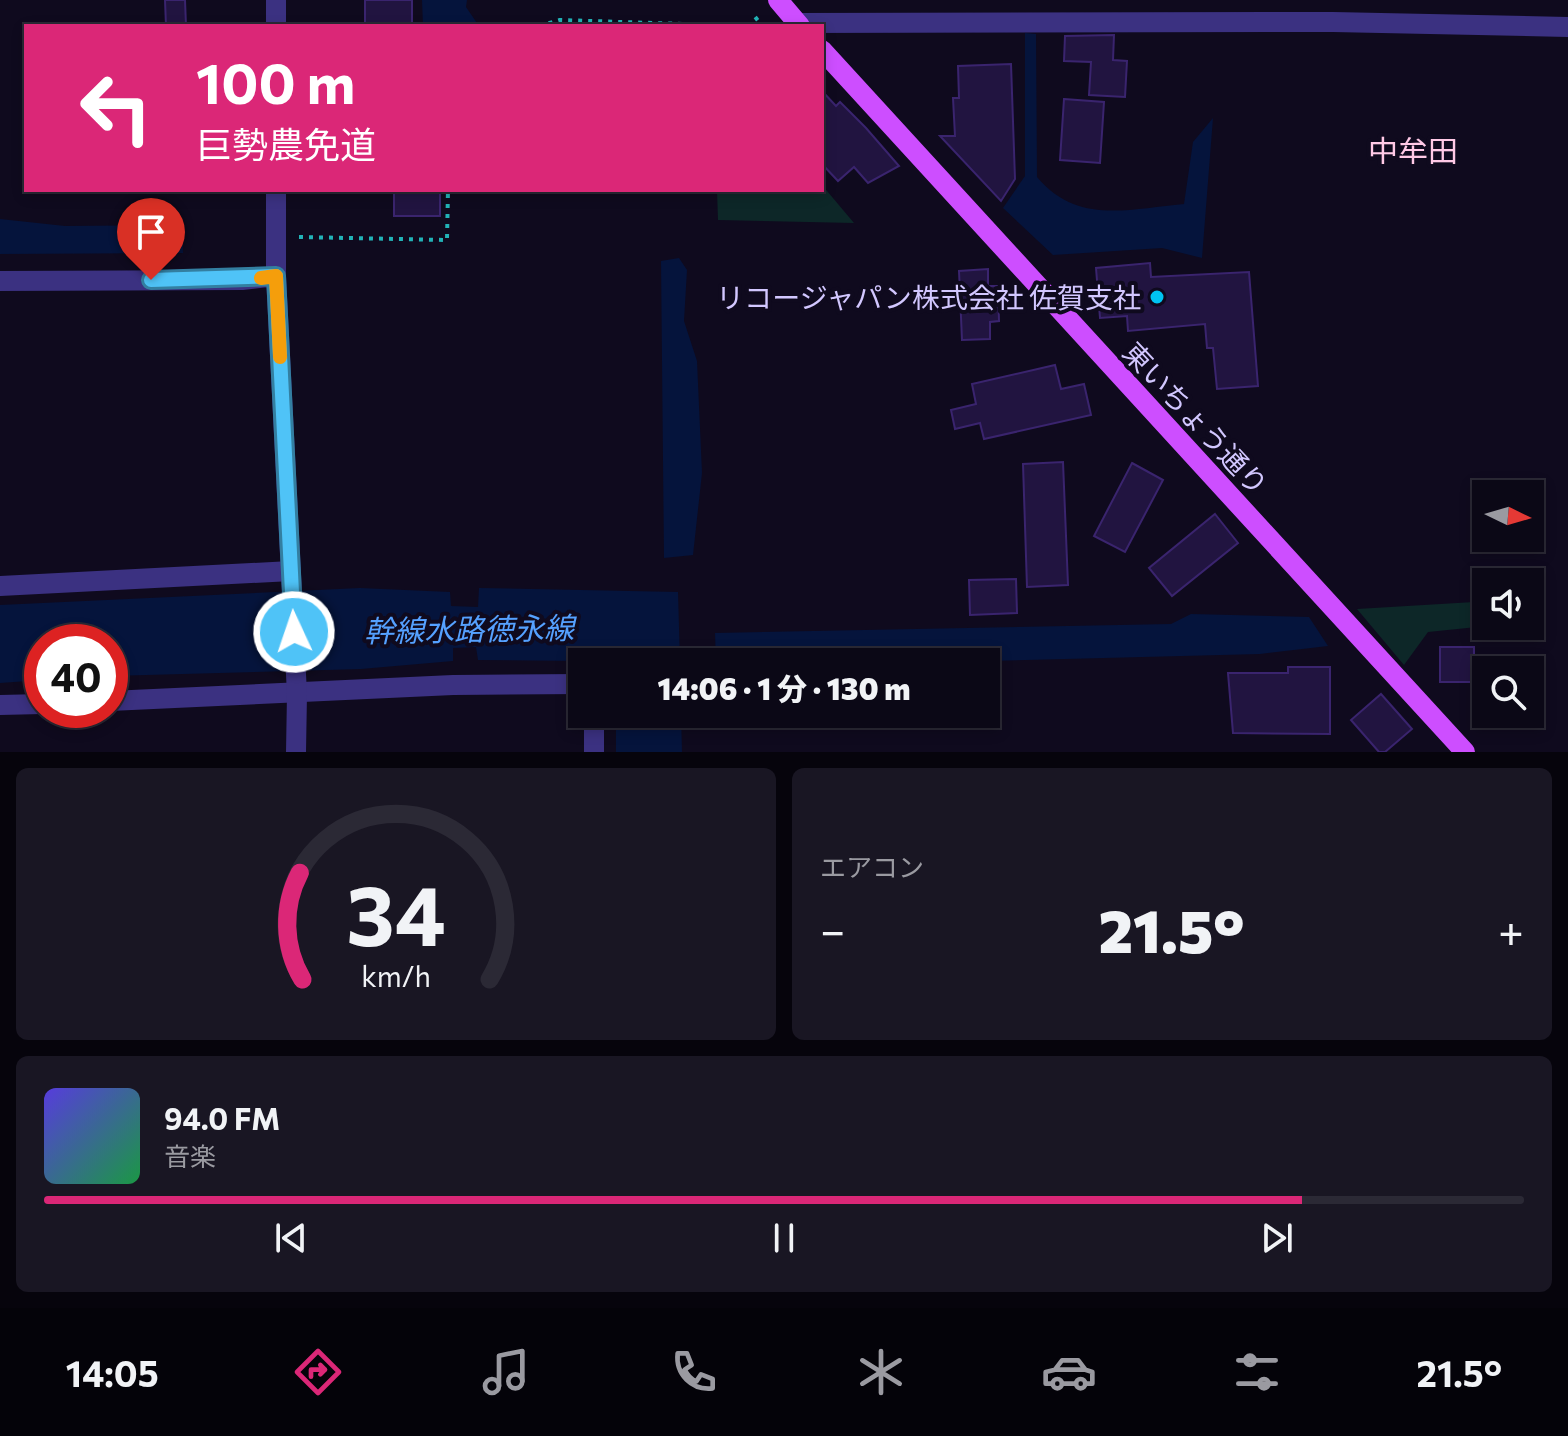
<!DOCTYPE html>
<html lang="ja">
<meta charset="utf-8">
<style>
:root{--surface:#0b0816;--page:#191623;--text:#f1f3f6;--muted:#9a9aa1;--line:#2b2935;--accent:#db2777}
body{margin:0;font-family:Commissioner,"Noto Sans JP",sans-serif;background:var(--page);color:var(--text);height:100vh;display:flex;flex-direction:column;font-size:30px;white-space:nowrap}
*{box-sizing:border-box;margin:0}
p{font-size:26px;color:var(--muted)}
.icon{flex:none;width:44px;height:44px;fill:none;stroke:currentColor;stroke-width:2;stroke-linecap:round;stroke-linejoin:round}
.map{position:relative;height:752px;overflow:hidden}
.drawer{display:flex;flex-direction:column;gap:16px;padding:16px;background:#06040c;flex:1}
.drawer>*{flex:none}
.banner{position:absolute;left:24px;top:24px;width:800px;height:168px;border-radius:0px;box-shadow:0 4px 12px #0003,0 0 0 2px var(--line);background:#db2777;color:#fff;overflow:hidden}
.needle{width:52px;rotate:95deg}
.fabs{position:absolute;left:1472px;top:480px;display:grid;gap:16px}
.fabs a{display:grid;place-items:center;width:72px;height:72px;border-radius:0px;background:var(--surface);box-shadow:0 4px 12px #0003,0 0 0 2px var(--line);font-size:40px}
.speed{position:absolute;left:24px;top:624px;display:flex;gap:16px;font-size:40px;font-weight:700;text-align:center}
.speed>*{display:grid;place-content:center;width:104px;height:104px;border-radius:50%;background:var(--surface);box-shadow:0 4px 12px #0003,0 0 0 2px var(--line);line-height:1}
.speed .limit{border:12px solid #d22;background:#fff;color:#111}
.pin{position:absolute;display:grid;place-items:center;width:68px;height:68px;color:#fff;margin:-82px -34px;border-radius:50% 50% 50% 0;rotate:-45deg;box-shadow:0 0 8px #0007}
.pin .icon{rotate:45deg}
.me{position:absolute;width:88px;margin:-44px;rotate:357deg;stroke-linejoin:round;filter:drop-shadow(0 0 6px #0008)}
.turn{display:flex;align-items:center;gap:28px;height:168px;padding:0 40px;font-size:36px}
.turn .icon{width:104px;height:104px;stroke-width:2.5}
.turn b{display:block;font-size:56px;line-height:68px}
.big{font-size:60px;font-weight:800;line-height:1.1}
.drawer .widget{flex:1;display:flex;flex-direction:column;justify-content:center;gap:12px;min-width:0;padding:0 28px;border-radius:12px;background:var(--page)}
.drawer .dial{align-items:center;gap:0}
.dial svg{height:208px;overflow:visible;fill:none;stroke:var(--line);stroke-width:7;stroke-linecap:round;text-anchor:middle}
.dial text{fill:var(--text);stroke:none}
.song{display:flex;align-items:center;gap:24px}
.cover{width:96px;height:96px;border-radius:12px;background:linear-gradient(135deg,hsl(250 70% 55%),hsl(140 70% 35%))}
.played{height:8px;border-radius:4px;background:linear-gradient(90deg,var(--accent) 85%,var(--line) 85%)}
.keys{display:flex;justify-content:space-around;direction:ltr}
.heat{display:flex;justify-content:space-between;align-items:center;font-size:44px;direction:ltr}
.drawer .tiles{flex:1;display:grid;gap:16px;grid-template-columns:1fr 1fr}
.widget:last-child{grid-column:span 2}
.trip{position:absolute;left:568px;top:648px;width:432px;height:80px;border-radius:0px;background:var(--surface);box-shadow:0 4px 12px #0003,0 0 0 2px var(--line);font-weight:800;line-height:80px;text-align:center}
.dock{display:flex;height:128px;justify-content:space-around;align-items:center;background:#040309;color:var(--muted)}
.dock .icon{width:56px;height:56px}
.dock .current{color:var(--accent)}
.dock b{font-size:36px;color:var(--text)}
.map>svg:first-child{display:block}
.green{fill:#0d2728}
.water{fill:#05143c}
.building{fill:#211440;stroke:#3a246e;stroke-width:2}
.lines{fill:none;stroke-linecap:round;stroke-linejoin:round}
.path{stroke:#22b3b7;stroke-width:4;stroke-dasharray:4 6;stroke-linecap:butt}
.minor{stroke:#3b3181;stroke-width:20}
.tertiary{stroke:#3b3181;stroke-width:20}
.primary{stroke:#cd4eff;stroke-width:20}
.route-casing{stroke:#337fa1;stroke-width:20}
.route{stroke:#4fc3f7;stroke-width:14}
.slow{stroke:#f59e0b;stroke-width:14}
.poi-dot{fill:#00c4f2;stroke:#0f0a1e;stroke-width:3}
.labels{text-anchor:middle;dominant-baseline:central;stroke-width:8;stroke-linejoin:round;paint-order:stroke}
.poi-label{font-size:28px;fill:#d2c7ff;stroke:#0f0a1e;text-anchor:end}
.street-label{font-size:28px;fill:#d2c7ff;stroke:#0f0a1e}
.neighbourhood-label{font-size:30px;fill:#ffc9e6;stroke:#0f0a1e}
.water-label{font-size:30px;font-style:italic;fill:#55a1ff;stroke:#0f0a1e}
</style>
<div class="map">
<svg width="1568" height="752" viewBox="0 0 1568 752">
<rect width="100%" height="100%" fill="#0f0a1e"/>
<path class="green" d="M 822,185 L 854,223 L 718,220 L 717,190 L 822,190 Z
M 1474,602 L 1477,627 L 1428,632 L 1404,665 L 1357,609 Z"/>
<path class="water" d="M 422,0 L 467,0 L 466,7 L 479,26 L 423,26 Z
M 1025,33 L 1036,34 L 1037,177 C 1077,225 1128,209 1184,204 L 1193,142 L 1213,118 L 1202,258 L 1162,248 L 1053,255 L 1003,208 L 1025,176 Z
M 0,219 L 65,226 L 182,225 L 183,253 L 0,254 Z
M 679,258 L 687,270 L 684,321 L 697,361 L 702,473 L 693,555 L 664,558 L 661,261 Z
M 360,588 L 450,592 L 451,606 L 478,607 L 479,588 L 678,592 L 680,662 L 478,660 L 476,647 L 453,648 L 453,661 L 361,669 L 110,676 L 110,642 L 42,642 L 42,680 L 0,683 L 0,605 Z
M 1191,614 L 1309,617 L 1328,646 L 1260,654 L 949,662 L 716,662 L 715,633 L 1171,624 Z
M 616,714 L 681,714 L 682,752 L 616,752 Z"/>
<path class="building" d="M 165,0 L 185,0 L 186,26 L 166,26 Z
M 365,0 L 412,0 L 412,26 L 365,26 Z
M 1114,35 L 1113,60 L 1127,61 L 1125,97 L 1089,95 L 1091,62 L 1064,61 L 1065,36 Z
M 1011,64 L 1015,179 L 1001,201 L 940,136 L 955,136 L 953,98 L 959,98 L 958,66 Z
M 822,91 L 836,106 L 840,102 L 866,128 L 899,166 L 868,183 L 854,167 L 838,181 L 822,164 Z
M 1064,99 L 1104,102 L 1100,163 L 1060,160 Z
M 394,190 L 440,190 L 440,216 L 394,216 Z
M 1150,263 L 1151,277 L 1249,272 L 1258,386 L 1217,389 L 1213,348 L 1207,348 L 1205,324 L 1128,331 L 1127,316 L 1100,318 L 1096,268 Z
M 988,269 L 988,286 L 998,286 L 999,321 L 990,322 L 990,339 L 962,340 L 959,271 Z
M 1055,365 L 1061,389 L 1084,384 L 1091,415 L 984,439 L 980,423 L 955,429 L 951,410 L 976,404 L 972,384 Z
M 1063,462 L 1068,585 L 1027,587 L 1023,464 Z
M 1132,463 L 1163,480 L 1125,552 L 1094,536 Z
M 1215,514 L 1238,543 L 1172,596 L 1149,568 Z
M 1016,579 L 1017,613 L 970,615 L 969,580 Z
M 1440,647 L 1474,647 L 1474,682 L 1440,682 Z
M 1288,667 L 1330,667 L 1330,734 L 1233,733 L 1228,673 L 1288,673 Z
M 1381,694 L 1412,729 L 1385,752 L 1379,752 L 1351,720 Z"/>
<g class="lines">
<path class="path" d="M 539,26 L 560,20 L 746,26
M 747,26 L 761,15
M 299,237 L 447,240 L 448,190"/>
<path class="minor" d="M 798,23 L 1333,22 L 1568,27
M 0,586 L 291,571
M 110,701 L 453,685 L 582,684
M 0,705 L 42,704
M 594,714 L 594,752"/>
<path class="tertiary" d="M 276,0 L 276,26
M 276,190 L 276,276 L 297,694 L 296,752
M 0,281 L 242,280 L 276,276"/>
<path class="primary" d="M 778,0 L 800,26
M 822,50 L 1465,752"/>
</g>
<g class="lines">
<defs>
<path id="route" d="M 151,280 L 276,276 L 294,632"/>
</defs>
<use href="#route" class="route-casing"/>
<use href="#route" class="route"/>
<path class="slow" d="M 261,278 L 276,276 L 280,357"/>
</g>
<circle class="poi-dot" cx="1157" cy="297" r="8"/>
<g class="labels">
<g class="poi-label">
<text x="1141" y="297">リコージャパン株式会社 佐賀支社</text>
</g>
<g class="street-label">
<text transform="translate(1196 418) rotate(47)">東いちょう通り</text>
</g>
<g class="neighbourhood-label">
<text x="1413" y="149">中牟田</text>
</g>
<g class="water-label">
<text transform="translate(469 628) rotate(-1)">幹線水路徳永線</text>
</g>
</g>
</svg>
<div class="fabs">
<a><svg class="needle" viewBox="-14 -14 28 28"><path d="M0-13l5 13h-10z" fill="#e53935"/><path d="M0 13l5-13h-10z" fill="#9a9aa1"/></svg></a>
<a><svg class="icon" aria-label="sound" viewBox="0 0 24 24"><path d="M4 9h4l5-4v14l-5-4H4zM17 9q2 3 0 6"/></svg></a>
<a><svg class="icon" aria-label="search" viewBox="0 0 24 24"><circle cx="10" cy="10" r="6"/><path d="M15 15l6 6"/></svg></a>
</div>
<div class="speed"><div class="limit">40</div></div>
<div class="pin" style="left:151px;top:280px;background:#d93025"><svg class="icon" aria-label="arrive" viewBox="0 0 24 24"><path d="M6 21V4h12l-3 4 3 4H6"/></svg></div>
<svg class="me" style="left:294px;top:632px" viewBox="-20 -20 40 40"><circle r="17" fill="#4fc3f7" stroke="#fff" stroke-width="3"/><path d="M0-11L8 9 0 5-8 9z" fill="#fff"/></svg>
<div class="trip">14:06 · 1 分 · 130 m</div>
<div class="banner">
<div class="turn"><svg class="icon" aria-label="left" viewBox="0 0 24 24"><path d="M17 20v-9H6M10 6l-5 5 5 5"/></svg><div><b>100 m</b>巨勢農免道</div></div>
</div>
</div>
<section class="drawer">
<div class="tiles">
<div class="widget dial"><svg viewBox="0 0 100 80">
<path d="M14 69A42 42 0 1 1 86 69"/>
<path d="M14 69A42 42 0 0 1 13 28" stroke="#db2777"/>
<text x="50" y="56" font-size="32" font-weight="700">34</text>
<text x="50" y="72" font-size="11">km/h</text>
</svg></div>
<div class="widget"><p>エアコン</p>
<div class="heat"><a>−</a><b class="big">21.5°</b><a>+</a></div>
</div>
<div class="widget">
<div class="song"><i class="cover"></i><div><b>94.0 FM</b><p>音楽</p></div></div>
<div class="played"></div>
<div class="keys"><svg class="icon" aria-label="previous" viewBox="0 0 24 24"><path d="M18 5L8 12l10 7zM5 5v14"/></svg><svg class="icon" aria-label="pause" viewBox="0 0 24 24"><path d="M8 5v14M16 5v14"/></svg><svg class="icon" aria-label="next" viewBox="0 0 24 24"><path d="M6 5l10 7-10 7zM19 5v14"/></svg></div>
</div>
</div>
</section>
<nav class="dock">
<b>14:05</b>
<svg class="icon current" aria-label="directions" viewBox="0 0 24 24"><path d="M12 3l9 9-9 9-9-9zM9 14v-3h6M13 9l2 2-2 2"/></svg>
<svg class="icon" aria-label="music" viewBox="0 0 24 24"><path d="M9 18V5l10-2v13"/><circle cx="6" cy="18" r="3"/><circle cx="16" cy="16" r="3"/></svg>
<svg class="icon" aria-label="phone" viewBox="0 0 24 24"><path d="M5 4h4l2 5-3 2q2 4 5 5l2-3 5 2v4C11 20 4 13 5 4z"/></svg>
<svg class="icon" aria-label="climate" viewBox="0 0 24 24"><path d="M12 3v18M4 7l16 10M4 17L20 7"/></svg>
<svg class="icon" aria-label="car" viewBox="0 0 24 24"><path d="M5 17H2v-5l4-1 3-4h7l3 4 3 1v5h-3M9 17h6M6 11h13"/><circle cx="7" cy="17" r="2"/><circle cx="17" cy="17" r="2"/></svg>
<svg class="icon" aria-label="filters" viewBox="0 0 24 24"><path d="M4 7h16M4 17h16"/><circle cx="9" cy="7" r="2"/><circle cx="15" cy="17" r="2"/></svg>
<b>21.5°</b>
</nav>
